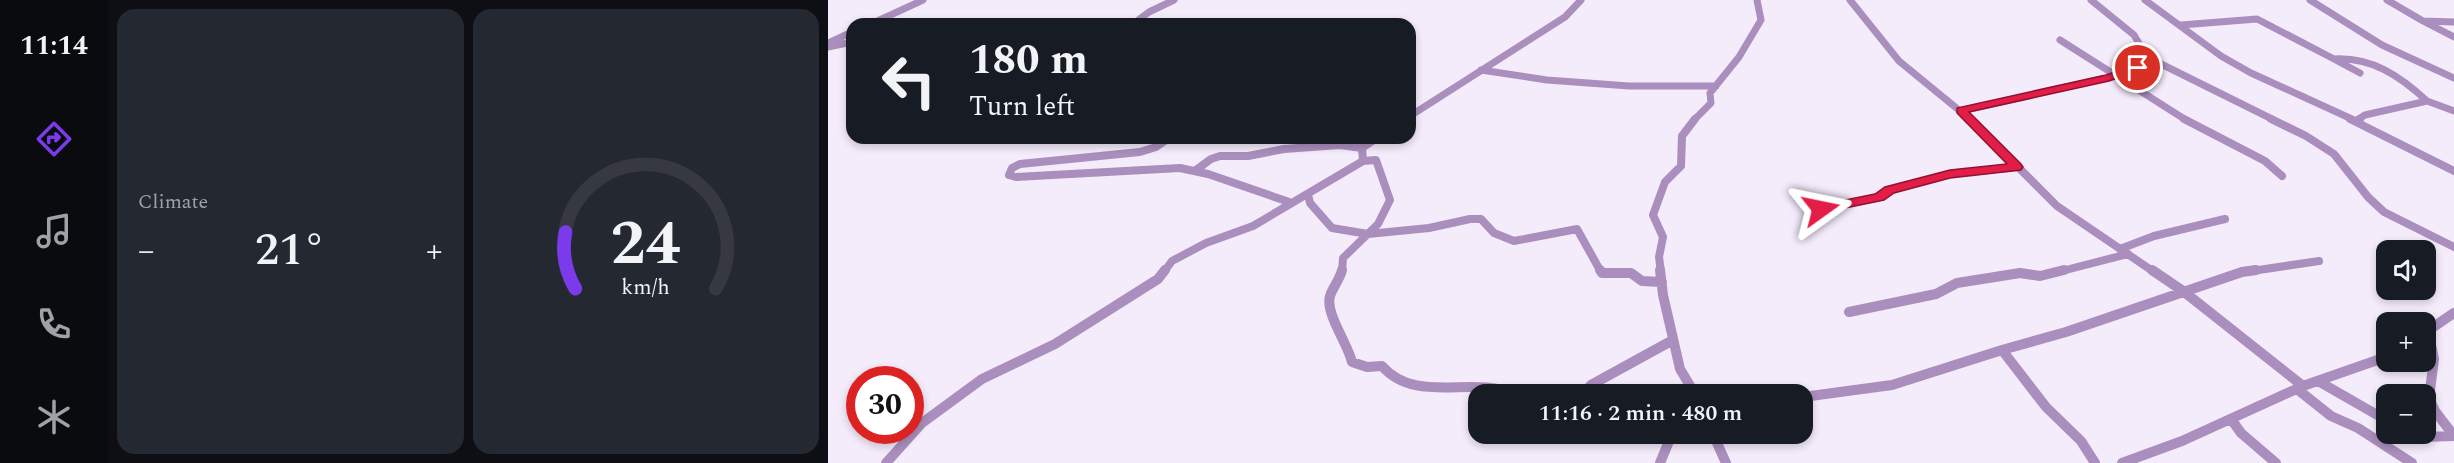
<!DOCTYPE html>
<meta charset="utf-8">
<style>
:root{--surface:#171b24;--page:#242831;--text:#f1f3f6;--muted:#9ea1a6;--line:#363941;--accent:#7c3aed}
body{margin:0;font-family:Spectral,serif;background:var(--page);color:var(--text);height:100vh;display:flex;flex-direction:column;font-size:22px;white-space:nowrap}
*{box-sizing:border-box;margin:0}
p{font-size:20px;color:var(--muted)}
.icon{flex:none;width:33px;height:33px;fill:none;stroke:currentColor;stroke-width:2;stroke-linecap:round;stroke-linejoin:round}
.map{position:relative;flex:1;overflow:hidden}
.sheet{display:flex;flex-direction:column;gap:9px;padding:9px;background:#0d0f14;width:720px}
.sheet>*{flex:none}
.top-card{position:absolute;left:18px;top:18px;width:570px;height:126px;border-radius:18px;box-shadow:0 3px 9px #0003;background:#171b24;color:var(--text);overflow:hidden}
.tools{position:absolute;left:1548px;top:240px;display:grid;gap:12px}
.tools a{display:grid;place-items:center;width:60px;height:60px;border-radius:12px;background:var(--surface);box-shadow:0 3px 9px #0003;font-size:30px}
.speed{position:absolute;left:18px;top:366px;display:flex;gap:12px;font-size:30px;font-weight:700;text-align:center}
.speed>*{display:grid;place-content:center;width:78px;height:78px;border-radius:50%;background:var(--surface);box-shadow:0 3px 9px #0003;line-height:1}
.speed .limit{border:9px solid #d22;background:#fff;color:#111}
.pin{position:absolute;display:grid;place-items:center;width:51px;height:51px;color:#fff;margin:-26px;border:3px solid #fff;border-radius:50%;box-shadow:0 2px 6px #0007}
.me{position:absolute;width:66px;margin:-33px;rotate:78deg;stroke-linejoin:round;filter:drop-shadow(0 0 4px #0008)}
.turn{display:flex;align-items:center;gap:21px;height:126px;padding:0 24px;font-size:27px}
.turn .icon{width:78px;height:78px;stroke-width:2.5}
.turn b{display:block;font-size:42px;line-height:51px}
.big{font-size:45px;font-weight:600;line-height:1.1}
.sheet .card{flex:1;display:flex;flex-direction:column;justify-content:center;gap:9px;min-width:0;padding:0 21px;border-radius:18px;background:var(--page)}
.sheet .dial{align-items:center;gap:0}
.dial svg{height:156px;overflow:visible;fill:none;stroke:var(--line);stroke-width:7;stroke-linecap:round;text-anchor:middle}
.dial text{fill:var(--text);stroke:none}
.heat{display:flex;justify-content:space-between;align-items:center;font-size:33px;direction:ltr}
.sheet .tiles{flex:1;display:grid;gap:9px;grid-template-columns:repeat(2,1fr)}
.trip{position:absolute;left:640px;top:384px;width:345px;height:60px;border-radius:18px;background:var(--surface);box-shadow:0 3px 9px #0003;font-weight:600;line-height:60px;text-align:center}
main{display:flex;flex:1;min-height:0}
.menu{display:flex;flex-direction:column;width:108px;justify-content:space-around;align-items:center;background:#090b0e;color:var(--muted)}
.menu .icon{width:42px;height:42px}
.menu .active{color:var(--accent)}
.menu b{font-size:27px;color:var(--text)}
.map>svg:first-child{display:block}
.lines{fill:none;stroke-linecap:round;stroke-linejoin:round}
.minor-far2{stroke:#aa8ebd;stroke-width:7}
.minor-far1{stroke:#aa8ebd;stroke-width:8}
.minor{stroke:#aa8ebd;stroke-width:10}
.route{fill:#e11d48;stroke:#92132f;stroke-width:1.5}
</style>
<main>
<nav class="menu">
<b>11:14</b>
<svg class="icon active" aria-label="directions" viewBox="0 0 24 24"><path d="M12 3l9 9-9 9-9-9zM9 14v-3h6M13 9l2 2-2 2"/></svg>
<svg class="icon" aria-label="music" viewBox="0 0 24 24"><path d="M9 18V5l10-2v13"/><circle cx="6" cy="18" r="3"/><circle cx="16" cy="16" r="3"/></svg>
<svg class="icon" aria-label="phone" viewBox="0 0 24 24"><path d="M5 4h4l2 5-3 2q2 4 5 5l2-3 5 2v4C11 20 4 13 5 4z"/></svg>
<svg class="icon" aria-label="climate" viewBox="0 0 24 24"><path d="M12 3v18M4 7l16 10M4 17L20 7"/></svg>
</nav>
<section class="sheet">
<div class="tiles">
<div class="card"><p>Climate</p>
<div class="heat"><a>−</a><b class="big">21°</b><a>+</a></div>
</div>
<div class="card dial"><svg viewBox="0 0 100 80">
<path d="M14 69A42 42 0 1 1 86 69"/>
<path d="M14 69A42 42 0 0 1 9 40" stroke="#7c3aed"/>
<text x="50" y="56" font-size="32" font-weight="700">24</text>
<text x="50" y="72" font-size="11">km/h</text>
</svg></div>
</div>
</section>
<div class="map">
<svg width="1626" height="463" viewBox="0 0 1626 463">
<rect width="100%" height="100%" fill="#f4ebfb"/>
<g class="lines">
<path class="minor-far2" d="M 1022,0 L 1071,61 L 1143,120
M 1263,0 L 1306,35 L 1319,57 L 1446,120
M 1317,0 L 1393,56 L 1423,73 L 1526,120
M 1482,0 L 1554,45 L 1626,78
M 1559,0 L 1595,21
M 1626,22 L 1595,21 L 1626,37
M 43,24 L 95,0
M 171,24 L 179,24
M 305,24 L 321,12 L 346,0
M 1353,25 L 1429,19 L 1506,59
M 1232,40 L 1358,120
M 0,43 L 24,32
M 0,47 L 24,42
M 653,70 L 719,80 L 801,86 L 888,86
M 1599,101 L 1626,111
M 1133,111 L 1295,74 L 1325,61
M 582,116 L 737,17 L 753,0
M 866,120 L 883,103 L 882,93 L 911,57 L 933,20 L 929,0
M 1529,120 L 1537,115 L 1599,101 C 1572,76 1544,57 1506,59 L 1532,73"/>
<path class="minor-far1" d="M 1142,119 L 1229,206 L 1326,272
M 1356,119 L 1437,161 L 1454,176
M 1443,119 L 1478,136 L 1506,154 L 1540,197 L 1556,212 L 1626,247
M 1522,119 L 1626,171
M 1528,121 L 1532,119
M 341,138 L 328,147 L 312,152 L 192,164 L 184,168 L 181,175 L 188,177 L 352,168 L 380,174 L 464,203
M 368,170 L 383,159 L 392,156 L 420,156 L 456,149 L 512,145 L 534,148
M 480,194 L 482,203 L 504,228 L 540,234 L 601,228 L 642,219 L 653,219 L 666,233 L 686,241 L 749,229 L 773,272
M 993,209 L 1052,197 L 1061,190 L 1122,174 L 1188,167
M 1292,249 L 1326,236 L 1397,219
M 336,272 L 344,261 L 378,243 L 425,226 L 535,161 L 534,148 L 549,138
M 514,272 L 515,258 L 550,224 L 562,200 L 548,160 L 535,161
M 833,272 L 831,257 L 835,237 L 825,215 L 837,182 L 853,166 L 854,136 L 867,119
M 1230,272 L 1300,254
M 1417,272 L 1491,261"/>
<path class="minor" d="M 514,270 C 512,279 505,287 502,296 C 497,313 519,342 524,362 L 539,367 L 554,366 C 588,405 645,375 686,394
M 772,270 L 774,273 L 803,273 L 814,281 L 834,282
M 832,270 L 835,295 L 852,369 L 867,394
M 1324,270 L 1355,291 L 1475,386
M 1021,312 L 1108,294 L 1129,283 L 1192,273 L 1212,276 L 1236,270
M 1600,330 L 1606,359 L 1601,398 L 1607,411 L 1626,436
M 1598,332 L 1626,313
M 1490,381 L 1558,420
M 1469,389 L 1503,416 L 1530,428 L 1584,463
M 754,394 L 763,385 L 845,340
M 975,397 L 1064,385 L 1174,350
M 1403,419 L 1413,433 L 1448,463
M 885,434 L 898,463
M 1586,434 L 1595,437 L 1626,436
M 58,463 L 94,423 L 154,379 L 227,344 L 330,279 L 337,270
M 832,463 L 844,434
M 1267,463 L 1253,441 L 1218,407 L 1174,350 L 1238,332 L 1414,272 L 1428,270
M 1294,463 L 1354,441 L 1475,386 L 1558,357"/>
</g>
<path class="route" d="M 1310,64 L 1314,65 L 1314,70 L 1281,81 L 1141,112 L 1193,164 L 1195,167 L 1193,170 L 1122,178 L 1066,193 L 1056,200 L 993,213 L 986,209 L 993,205 L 1047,194 L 1057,187 L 1122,170 L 1179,164 L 1129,113 L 1129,108 L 1278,75 Z"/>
</svg>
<div class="tools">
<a><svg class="icon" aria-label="sound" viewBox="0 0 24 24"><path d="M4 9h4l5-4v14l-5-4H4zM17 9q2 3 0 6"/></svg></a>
<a>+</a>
<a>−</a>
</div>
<div class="speed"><div class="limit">30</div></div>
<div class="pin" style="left:1310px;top:68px;background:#d93025"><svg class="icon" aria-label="arrive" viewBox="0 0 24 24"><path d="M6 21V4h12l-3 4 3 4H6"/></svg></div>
<svg class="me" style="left:993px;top:209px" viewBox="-20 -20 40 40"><path d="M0-17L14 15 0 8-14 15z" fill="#e11d48" stroke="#fff" stroke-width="4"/></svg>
<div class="trip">11:16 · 2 min · 480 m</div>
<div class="top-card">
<div class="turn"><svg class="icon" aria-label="left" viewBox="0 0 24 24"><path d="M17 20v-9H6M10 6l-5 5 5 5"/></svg><div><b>180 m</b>Turn left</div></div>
</div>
</div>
</main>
